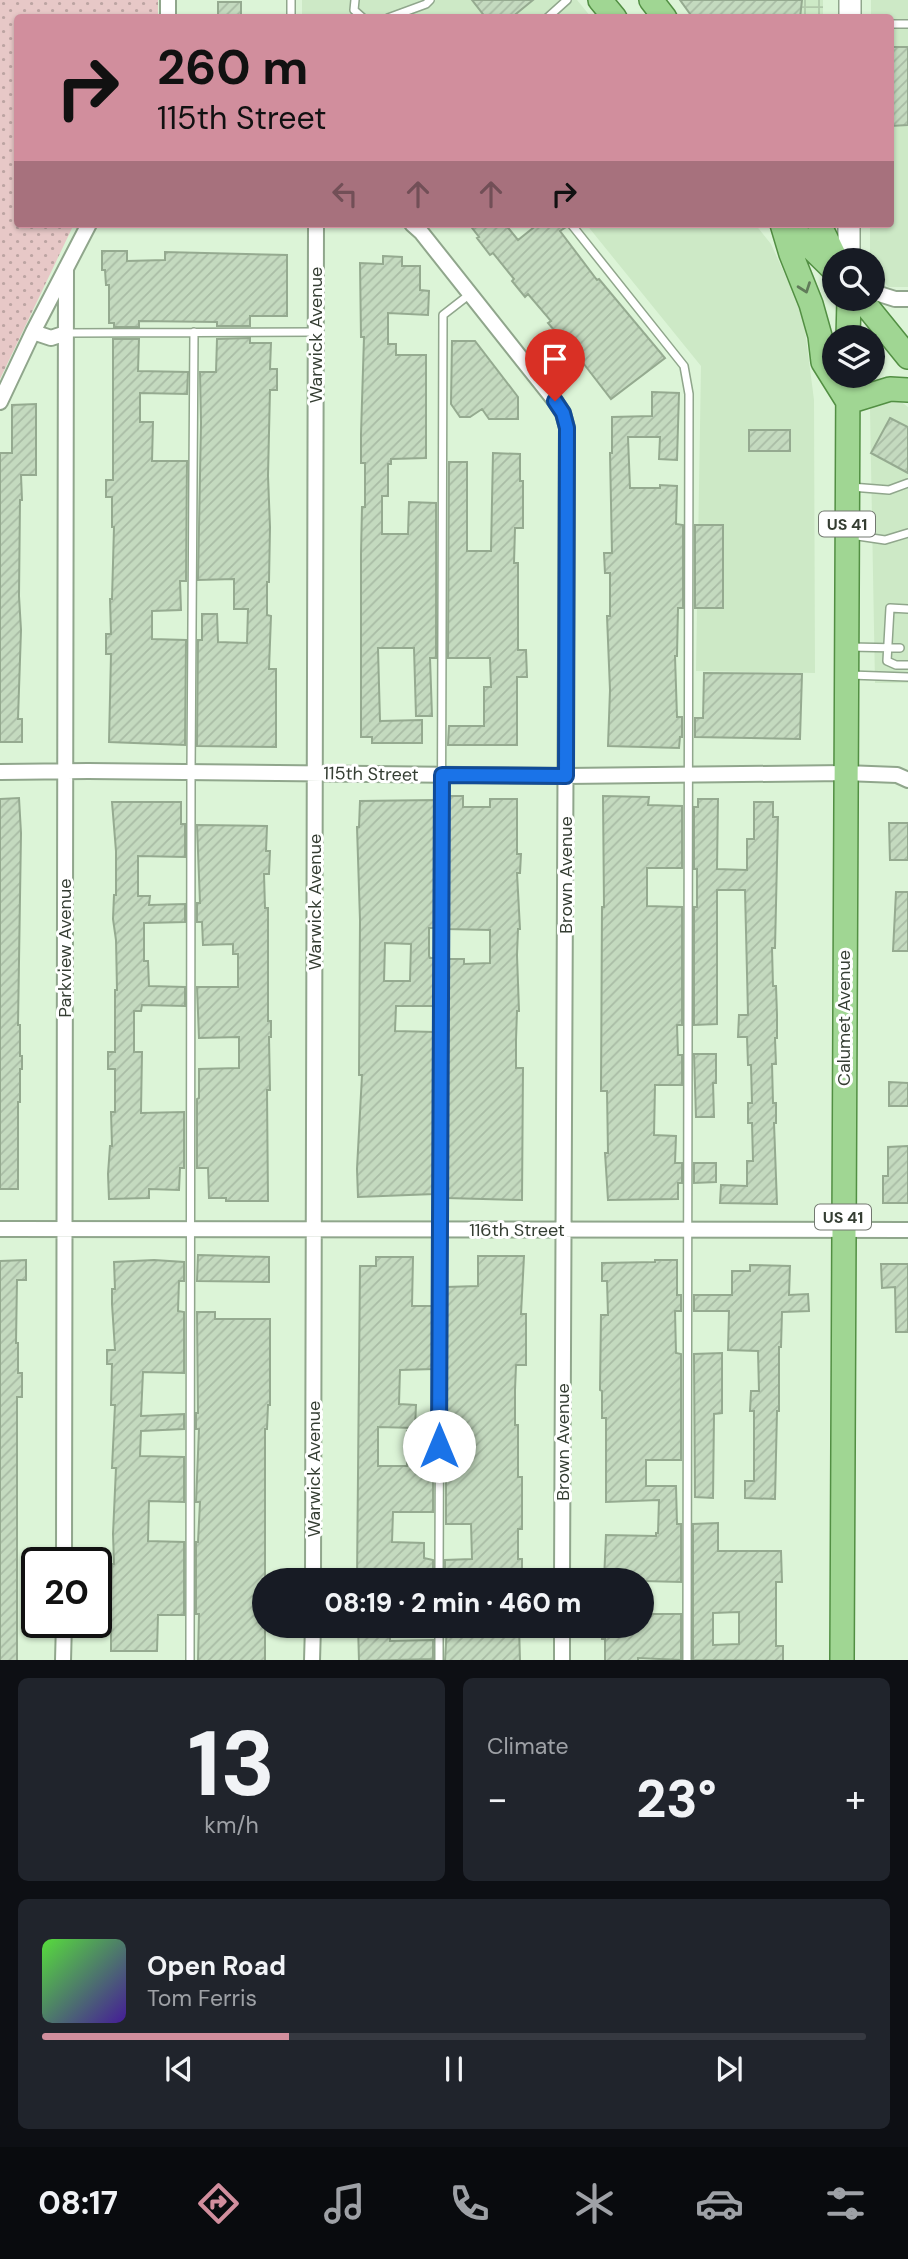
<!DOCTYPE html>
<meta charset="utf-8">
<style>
:root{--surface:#171b24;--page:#20242c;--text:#f1f3f6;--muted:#9ea1a6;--line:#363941;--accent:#d18e9d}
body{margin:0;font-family:"DM Sans",sans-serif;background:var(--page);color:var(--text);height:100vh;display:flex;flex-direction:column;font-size:26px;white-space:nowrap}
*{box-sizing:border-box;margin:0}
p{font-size:23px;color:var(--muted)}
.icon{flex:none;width:38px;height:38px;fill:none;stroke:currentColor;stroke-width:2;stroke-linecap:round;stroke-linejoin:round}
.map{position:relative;height:1660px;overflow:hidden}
.sheet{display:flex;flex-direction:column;gap:18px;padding:18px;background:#0d0f14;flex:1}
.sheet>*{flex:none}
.guide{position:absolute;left:14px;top:14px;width:880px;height:214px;border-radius:7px;box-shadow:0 2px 5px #0004;background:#d18e9d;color:#111;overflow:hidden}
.fabs{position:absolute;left:822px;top:248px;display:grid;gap:14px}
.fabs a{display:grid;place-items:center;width:63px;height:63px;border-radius:50%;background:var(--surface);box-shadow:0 2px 5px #0004;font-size:35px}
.speed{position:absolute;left:21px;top:1547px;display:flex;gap:14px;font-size:35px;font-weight:700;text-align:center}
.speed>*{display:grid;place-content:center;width:91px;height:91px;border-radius:50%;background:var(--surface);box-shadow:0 2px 5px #0004;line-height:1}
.speed .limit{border:4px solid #111;border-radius:10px;background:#fff;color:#111}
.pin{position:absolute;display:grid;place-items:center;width:60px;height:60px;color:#fff;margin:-72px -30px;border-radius:50% 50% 50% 0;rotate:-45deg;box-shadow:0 0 7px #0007}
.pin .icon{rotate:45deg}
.me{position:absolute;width:77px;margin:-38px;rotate:0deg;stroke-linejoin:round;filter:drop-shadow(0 0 5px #0008)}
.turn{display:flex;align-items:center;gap:24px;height:147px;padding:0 28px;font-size:32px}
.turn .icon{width:91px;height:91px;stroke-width:2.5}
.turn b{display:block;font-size:49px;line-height:60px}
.lanes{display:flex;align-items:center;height:66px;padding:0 28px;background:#0003;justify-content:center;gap:35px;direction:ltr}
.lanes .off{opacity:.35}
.big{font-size:52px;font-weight:800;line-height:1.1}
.sheet .card{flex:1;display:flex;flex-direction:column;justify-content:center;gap:10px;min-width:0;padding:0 24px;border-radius:10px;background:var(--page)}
.sheet .dial{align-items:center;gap:0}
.dial b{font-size:91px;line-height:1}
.song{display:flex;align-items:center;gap:21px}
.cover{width:84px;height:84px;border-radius:10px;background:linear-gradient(135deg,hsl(110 70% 55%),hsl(260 70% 35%))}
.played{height:7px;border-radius:4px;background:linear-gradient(90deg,var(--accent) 30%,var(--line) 30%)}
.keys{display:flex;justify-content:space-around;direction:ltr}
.heat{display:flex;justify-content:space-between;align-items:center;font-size:38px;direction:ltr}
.sheet .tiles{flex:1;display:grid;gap:18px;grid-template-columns:1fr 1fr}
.card:last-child{grid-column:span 2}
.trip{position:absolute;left:252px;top:1568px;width:402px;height:70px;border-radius:35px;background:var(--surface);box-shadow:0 2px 5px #0004;font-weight:800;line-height:70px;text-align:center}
.tab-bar{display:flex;height:112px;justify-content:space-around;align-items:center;background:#090b0e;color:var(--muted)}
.tab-bar .icon{width:49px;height:49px}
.tab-bar .active{color:var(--accent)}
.tab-bar b{font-size:32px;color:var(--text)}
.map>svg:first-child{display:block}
.built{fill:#cde9c6}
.industrial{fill:url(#industrial-grid)}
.green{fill:url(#green-dots)}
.building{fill:url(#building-hatch);stroke:#95aa90;stroke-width:2;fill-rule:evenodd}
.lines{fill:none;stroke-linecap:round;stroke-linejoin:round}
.lane-casing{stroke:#90a68c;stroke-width:10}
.street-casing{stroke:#90a68c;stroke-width:18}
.secondary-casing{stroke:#90a68c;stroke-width:24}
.primary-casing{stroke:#528f43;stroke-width:26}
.lane{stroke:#fff;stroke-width:7}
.street{stroke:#fff;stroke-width:14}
.secondary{stroke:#fff;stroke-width:21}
.primary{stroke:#a0d693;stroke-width:23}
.oneway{stroke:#607b59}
.route-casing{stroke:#114b97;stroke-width:18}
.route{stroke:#1a73e8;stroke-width:12}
.labels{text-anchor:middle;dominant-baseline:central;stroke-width:6;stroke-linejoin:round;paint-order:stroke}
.shield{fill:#fff;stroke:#727870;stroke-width:2}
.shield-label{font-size:16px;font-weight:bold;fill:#353e33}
.street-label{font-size:18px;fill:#353e33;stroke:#fff}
</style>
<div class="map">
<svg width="908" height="1661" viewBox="0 0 908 1661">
<defs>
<pattern id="industrial-grid" width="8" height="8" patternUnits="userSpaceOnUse" patternTransform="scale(1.75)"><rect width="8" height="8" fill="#cde9c6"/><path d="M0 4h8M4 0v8" fill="none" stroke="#b1c9ab"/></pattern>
<pattern id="green-dots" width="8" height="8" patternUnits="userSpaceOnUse" patternTransform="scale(1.75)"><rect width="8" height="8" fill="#e7c8c7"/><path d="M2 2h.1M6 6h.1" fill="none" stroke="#bca4a2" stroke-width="1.8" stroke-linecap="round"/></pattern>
<pattern id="building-hatch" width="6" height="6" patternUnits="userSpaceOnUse" patternTransform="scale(1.75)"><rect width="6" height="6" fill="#c4dabf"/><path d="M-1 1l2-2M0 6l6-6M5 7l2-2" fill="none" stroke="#a9bca5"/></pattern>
</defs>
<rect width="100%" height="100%" fill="#dcf4d7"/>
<path class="built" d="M 302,0 L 577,0 L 591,17 L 302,18 Z
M 871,0 L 908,0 L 908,287 L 888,287 L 873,266 L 873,261 L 870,261 L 870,224 L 891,224 L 891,18 L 871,17 Z
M 586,224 L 755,224 L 771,244 L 803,314 L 814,400 L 815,673 L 696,671 L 701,366 Z
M 896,398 L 908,407 L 908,683 L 875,683 L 870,409 L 882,402 Z"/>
<path class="industrial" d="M 681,0 L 823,0 L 823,17 L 694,17 Z"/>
<path class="green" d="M 0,0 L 158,0 L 158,17 L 18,18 L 18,224 L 74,224 L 0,379 Z"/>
<path class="building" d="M 472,0 L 533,0 L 511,18 L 486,18 Z
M 680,0 L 802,0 L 800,18 L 693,18 Z
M 218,2 L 241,2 L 241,18 L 218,18 Z
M 891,47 L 908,47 L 908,125 L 891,126 Z
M 469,224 L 505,224 L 518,240 L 538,224 L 565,224 L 566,227 L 560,231 L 597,280 L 599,279 L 665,358 L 611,399 L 580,359 L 575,362 L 562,346 L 565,343 L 548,323 L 551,321 L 528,294 L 525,297 L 512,281 L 514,279 L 493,253 L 490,255 L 477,238 L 479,237 Z
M 102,251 L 127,251 L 127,261 L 165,260 L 165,252 L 287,255 L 287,316 L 250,316 L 250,326 L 217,326 L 217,322 L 139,321 L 139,327 L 114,327 L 114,323 L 109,323 L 109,285 L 106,285 L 105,270 L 102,270 Z
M 383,256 L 402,257 L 402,266 L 420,266 L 420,290 L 429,291 L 428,315 L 388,313 L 388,344 L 396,344 L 396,355 L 426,355 L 426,458 L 391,459 L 391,464 L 388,464 L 388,496 L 382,496 L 382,534 L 408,534 L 409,502 L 436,503 L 436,658 L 430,658 L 432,716 L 416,716 L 414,648 L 378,648 L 380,721 L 422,720 L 422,743 L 372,743 L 372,737 L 361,737 L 361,554 L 362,507 L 365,507 L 365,463 L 361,463 L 361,434 L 364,337 L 361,337 L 360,263 L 383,264 Z
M 250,338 L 250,343 L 271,343 L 270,369 L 277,369 L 277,390 L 270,390 L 268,476 L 270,527 L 269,582 L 267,582 L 267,615 L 271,616 L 269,669 L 276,669 L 276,747 L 197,746 L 198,640 L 202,640 L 202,614 L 217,614 L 218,642 L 247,643 L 248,609 L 234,609 L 234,579 L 198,580 L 201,423 L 200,372 L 216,372 L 217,339 Z
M 113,339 L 139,339 L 138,371 L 188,372 L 187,394 L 140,393 L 140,422 L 153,422 L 152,461 L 187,461 L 186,581 L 180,581 L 181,610 L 152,611 L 152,639 L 186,640 L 185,745 L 109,742 L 111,654 L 106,654 L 106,634 L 111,634 L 110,599 L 112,599 L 114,527 L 112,527 L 112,497 L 106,497 L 106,480 L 113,480 Z
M 452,341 L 475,341 L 518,397 L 518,419 L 489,419 L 482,409 L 470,417 L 460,417 L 451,404 Z
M 652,392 L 679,393 L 677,460 L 659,459 L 660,437 L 628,437 L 630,488 L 660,488 L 660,485 L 677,486 L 676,524 L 683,525 L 683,608 L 678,608 L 677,656 L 675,656 L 677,717 L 682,717 L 682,737 L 680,737 L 679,748 L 608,746 L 610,690 L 607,616 L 610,616 L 610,573 L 605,573 L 604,553 L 612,553 L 610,453 L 612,453 L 612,417 L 652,416 Z
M 36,404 L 36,475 L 21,475 L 22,500 L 20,500 L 19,596 L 21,630 L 18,719 L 22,719 L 22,742 L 0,742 L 0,453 L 12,453 L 12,405 Z
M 890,418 L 908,427 L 908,473 L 871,453 Z
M 749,430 L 790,430 L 790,451 L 749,451 Z
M 493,453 L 520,454 L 520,481 L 523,481 L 523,528 L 515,528 L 514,563 L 518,563 L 518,650 L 526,650 L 527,677 L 517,677 L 517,745 L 448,745 L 449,726 L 484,726 L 484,687 L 491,687 L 490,658 L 448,658 L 449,462 L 467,462 L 467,551 L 491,551 Z
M 695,525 L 723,525 L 723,608 L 695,608 Z
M 704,673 L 802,674 L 800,739 L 695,737 L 695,718 L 703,718 Z
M 448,796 L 463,796 L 463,807 L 490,807 L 490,799 L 517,799 L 517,854 L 521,854 L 520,873 L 517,873 L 520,929 L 518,929 L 517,955 L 519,1011 L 517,1011 L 516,1040 L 516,1068 L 523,1068 L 522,1200 L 447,1198 L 446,1193 L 447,959 L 464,959 L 464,964 L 490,963 L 490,930 L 447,929 Z
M 603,796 L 649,797 L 648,805 L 682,806 L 682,868 L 647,868 L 647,906 L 682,907 L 682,1025 L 677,1025 L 678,1055 L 682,1055 L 682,1085 L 655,1085 L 654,1135 L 676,1136 L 675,1163 L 682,1163 L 682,1183 L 678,1183 L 678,1199 L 608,1200 L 605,1153 L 608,1153 L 607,1091 L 601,1091 L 602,907 L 604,907 Z
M 19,798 L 21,833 L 18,1025 L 20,1025 L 20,1056 L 22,1056 L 22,1069 L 20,1069 L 20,1102 L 18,1102 L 18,1189 L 0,1189 L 0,799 Z
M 698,799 L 718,799 L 717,869 L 747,870 L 747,839 L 754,839 L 754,802 L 773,802 L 773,817 L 778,817 L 775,948 L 772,948 L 773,986 L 776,986 L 777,1015 L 777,1038 L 775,1038 L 776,1064 L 772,1064 L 773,1103 L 776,1103 L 776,1123 L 774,1123 L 777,1204 L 720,1203 L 721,1185 L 747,1186 L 747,1161 L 753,1161 L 752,1123 L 748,1123 L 748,1103 L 752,1103 L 751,1065 L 748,1065 L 747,1037 L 738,1037 L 739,1015 L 748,1015 L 745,890 L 717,890 L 717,1024 L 694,1025 L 694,907 L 697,907 L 697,869 L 694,869 L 694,807 L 698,807 Z
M 435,800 L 435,928 L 429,928 L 429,956 L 430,958 L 435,958 L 435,1006 L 396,1006 L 395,1031 L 435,1032 L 434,1194 L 358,1197 L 357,1169 L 362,1075 L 359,1075 L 360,920 L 357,827 L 359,827 L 360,801 ZM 385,943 L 411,944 L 410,981 L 384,981 Z
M 112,802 L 181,802 L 181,824 L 185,824 L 185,857 L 138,856 L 138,896 L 150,896 L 149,905 L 185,904 L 185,922 L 144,923 L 144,961 L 148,961 L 149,986 L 185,987 L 185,1006 L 142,1005 L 141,1011 L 134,1011 L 134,1052 L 142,1052 L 141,1113 L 184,1112 L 184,1168 L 180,1168 L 179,1190 L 149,1189 L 149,1198 L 109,1199 L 108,1174 L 110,1146 L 112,1146 L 111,1112 L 115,1112 L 115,1069 L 108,1069 L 108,1052 L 115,1052 L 115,990 L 117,990 L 116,940 L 113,919 L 114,895 L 116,895 L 116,851 Z
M 889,823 L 908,823 L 908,860 L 890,860 Z
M 197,825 L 267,826 L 266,851 L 270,851 L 269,874 L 264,874 L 265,908 L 268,908 L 268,1021 L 271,1021 L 271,1037 L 269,1037 L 270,1090 L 267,1090 L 268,1201 L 226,1201 L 226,1198 L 209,1198 L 208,1168 L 197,1168 L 197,1099 L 199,1098 L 199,1069 L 239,1068 L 239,1037 L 199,1038 L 197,987 L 238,987 L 238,954 L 233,954 L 233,944 L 203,945 L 202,922 L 197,922 L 197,903 L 200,903 Z
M 896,892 L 908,892 L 908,951 L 893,951 Z
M 694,1054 L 716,1054 L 716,1083 L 713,1083 L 714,1117 L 696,1117 Z
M 889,1082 L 908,1083 L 908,1106 L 889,1106 Z
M 908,1146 L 908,1203 L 883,1203 L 883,1176 L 888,1176 L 888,1147 Z
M 694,1163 L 716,1163 L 716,1182 L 694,1183 Z
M 198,1255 L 269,1257 L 269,1282 L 197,1281 Z
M 478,1256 L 524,1256 L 521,1314 L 526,1314 L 526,1365 L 516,1365 L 515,1390 L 515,1425 L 518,1425 L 518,1477 L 522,1477 L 522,1529 L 518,1529 L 518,1559 L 522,1559 L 522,1580 L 482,1580 L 482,1576 L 447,1577 L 445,1575 L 445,1560 L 472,1559 L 471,1524 L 446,1524 L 446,1287 L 478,1286 Z
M 376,1257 L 413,1257 L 412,1306 L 434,1306 L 434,1369 L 400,1370 L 399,1404 L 416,1405 L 415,1428 L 378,1427 L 378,1466 L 407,1466 L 407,1431 L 421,1432 L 421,1457 L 433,1457 L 433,1512 L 393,1512 L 392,1542 L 424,1543 L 424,1558 L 433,1560 L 433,1575 L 396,1573 L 396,1575 L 386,1575 L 386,1580 L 357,1580 L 360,1266 L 376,1266 Z
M 26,1260 L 26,1280 L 17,1280 L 16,1343 L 18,1343 L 18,1373 L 22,1373 L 22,1397 L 17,1397 L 17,1661 L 0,1661 L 0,1261 Z
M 154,1260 L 184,1262 L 184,1281 L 179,1281 L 178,1311 L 184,1312 L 184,1373 L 143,1372 L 141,1416 L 184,1414 L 184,1429 L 141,1431 L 140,1456 L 184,1457 L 184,1502 L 149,1501 L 148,1541 L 184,1542 L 184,1615 L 158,1615 L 157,1651 L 111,1651 L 111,1613 L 109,1613 L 109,1600 L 111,1600 L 112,1564 L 114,1564 L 113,1534 L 116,1468 L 112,1468 L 115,1405 L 111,1405 L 112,1364 L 107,1364 L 107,1350 L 115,1350 L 112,1304 L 112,1289 L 115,1289 L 114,1262 Z
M 655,1260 L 677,1260 L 677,1295 L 681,1295 L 681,1311 L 675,1311 L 676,1353 L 681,1354 L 681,1460 L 646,1460 L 646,1486 L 676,1486 L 677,1524 L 681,1524 L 681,1582 L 604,1580 L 606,1535 L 656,1536 L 656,1533 L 658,1533 L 659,1500 L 606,1502 L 606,1418 L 602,1418 L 602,1391 L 600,1390 L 601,1315 L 608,1315 L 607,1281 L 602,1281 L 602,1263 L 655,1262 Z
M 881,1264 L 908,1264 L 908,1332 L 896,1332 L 895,1287 L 882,1288 Z
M 750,1265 L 790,1266 L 789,1295 L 808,1294 L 809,1311 L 782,1312 L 781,1347 L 779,1347 L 779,1411 L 777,1411 L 775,1499 L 745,1498 L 745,1481 L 754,1481 L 754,1411 L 750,1411 L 751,1391 L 759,1391 L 758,1351 L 728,1350 L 729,1311 L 694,1311 L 694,1295 L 732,1295 L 732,1271 L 750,1271 Z
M 197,1312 L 215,1312 L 215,1319 L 270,1319 L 270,1405 L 268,1405 L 267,1429 L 265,1429 L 265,1661 L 198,1661 L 199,1614 L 196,1614 L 196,1542 L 198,1542 L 200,1502 L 196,1502 L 199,1429 L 196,1429 L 196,1413 L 198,1413 Z
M 722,1353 L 722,1413 L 714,1414 L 713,1498 L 695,1497 L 694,1354 Z
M 718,1523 L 718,1551 L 781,1551 L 782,1582 L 776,1582 L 776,1646 L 783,1646 L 783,1661 L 693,1660 L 693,1524 ZM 739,1612 L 739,1644 L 713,1645 L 713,1613 Z
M 642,1614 L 681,1614 L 681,1660 L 638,1658 L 638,1661 L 605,1661 L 605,1639 L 602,1639 L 602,1626 L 642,1626 Z
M 358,1626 L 390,1626 L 390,1641 L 433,1640 L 433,1659 L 359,1661 Z
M 447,1626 L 519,1626 L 520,1661 L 445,1661 Z"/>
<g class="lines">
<defs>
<path id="lane" d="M 355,0 L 354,10 L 363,18
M 291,18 L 291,0
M 388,18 L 426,4 L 430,0
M 547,18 L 567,0
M 891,24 L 908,24
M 571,224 L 684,366 L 689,394 L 687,1661
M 67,333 L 316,332
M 851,487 L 889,490 L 908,483
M 851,535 L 885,540 L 908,533
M 908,609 L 890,608 L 887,661 L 896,665 L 908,665
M 850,647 L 900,648
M 850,675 L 908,677
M 439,1580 L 443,315 L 470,294
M 439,1626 L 439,1661
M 190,1661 L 191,772 L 194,332"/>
<path id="street" d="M 168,0 L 168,18
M 412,224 L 421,232 L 555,401 L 563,413 L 567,428 L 562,1580
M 873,292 L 895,299 L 908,299
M 33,332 L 51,338 L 66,333
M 0,402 L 33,332 L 89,224
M 0,772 L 88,771 L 566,776 L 845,773 L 897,775 L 908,780
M 0,1229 L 908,1230
M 64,1563 L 66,268
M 313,1580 L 316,224
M 63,1661 L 64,1622
M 312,1661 L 313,1626
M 562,1661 L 562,1626"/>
<path id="secondary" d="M 850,0 L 850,18
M 849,261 L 849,224"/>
<path id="primary" d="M 600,0 L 615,18
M 651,0 L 665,18
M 782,224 L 791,254 L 811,304 L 820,336 L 823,362 L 848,402
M 787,224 L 835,271
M 819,224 L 837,261
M 861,299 L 908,357
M 848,338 L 849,299
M 848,402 L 890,389 L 908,390
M 842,1661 L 848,376"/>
</defs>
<use href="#lane" class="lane-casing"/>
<use href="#street" class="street-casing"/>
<use href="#secondary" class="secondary-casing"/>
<use href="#primary" class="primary-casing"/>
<use href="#lane" class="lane"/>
<use href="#street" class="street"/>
<use href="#secondary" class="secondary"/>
<use href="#primary" class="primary"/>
</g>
<defs><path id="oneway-chevron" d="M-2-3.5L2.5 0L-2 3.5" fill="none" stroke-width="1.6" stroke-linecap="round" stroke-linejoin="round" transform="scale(1.75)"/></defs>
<use class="oneway" href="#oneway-chevron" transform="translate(805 288) rotate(70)"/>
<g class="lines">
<defs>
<path id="route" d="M 439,1446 L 442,775 L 566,776 L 567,428 L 563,413 L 555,401"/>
</defs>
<use href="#route" class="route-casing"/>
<use href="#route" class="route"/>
</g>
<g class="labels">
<g class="shield">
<rect x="819" y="511.5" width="56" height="25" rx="5"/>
<rect x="815" y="1204.5" width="56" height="25" rx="5"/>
</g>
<g class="shield-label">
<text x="847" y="524">US 41</text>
<text x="843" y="1217">US 41</text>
</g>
<g class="street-label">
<text transform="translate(316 335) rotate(-90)">Warwick Avenue</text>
<text transform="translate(371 774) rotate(1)">115th Street</text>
<text transform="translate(566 875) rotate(-90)">Brown Avenue</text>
<text transform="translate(315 902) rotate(-90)">Warwick Avenue</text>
<text transform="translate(65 948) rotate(-90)">Parkview Avenue</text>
<text transform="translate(844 1018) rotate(-90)">Calumet Avenue</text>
<text x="517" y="1230">116th Street</text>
<text transform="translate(563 1442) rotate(-90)">Brown Avenue</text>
<text transform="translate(314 1469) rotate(-90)">Warwick Avenue</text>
</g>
</g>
</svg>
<div class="fabs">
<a><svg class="icon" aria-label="search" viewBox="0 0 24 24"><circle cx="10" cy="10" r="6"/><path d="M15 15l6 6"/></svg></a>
<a><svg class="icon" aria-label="layers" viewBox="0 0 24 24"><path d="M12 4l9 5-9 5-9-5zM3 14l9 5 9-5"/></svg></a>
</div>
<div class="speed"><div class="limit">20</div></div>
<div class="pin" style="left:555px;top:401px;background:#d93025"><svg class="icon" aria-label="arrive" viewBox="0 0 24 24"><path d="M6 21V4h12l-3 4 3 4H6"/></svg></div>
<svg class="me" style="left:439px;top:1446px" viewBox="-20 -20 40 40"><circle r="19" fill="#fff"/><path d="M0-13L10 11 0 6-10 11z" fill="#1a73e8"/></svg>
<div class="trip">08:19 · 2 min · 460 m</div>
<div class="guide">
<div class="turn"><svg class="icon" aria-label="right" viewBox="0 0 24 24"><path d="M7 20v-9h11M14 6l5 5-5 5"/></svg><div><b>260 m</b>115th Street</div></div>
<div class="lanes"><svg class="icon off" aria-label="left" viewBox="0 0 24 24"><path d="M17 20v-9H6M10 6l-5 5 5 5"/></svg><svg class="icon off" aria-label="ahead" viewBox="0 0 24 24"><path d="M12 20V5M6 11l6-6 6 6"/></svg><svg class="icon off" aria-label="ahead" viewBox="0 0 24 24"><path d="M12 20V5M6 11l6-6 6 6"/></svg><svg class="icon" aria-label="right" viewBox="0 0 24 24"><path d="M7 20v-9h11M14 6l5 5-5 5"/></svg></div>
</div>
</div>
<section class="sheet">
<div class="tiles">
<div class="card dial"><b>13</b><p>km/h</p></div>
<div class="card"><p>Climate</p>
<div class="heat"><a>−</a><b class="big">23°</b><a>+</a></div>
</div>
<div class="card">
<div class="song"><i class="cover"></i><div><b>Open Road</b><p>Tom Ferris</p></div></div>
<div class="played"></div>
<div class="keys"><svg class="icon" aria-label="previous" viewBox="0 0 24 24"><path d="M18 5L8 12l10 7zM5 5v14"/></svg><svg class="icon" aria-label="pause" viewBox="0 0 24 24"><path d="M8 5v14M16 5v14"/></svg><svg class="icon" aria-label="next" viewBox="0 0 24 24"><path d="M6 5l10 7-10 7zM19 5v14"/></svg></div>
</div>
</div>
</section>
<nav class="tab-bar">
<b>08:17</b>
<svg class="icon active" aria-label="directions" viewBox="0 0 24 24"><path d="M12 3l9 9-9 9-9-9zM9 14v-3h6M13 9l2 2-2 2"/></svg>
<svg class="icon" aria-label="music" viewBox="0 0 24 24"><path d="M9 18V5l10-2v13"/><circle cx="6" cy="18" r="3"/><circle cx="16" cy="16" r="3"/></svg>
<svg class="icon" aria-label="phone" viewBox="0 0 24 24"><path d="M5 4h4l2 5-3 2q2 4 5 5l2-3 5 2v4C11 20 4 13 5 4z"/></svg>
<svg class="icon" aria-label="climate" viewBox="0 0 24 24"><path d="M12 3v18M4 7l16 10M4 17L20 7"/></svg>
<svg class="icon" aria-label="car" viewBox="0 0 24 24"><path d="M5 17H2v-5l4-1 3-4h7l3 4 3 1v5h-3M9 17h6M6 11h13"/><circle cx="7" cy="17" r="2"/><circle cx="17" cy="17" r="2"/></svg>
<svg class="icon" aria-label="filters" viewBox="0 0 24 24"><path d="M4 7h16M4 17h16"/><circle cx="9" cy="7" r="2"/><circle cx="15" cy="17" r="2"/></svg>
</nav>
